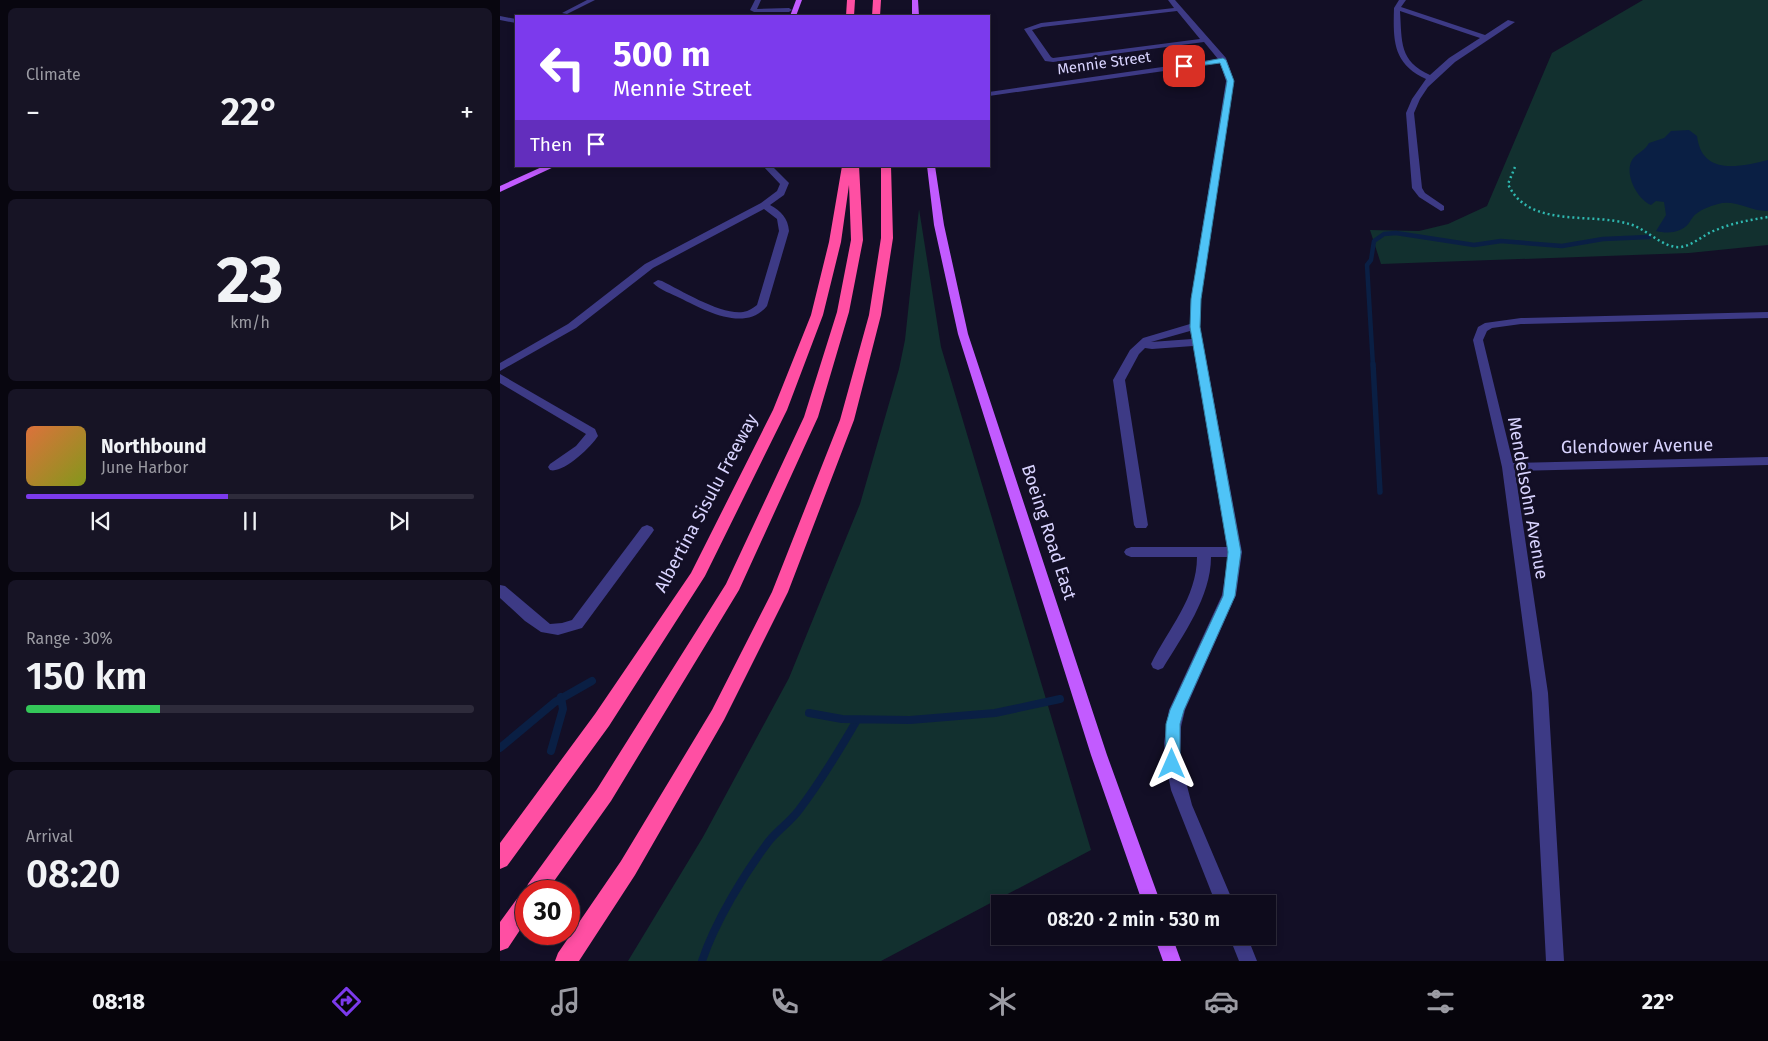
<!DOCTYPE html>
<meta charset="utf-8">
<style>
:root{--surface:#0e0b1c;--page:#171425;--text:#f1f3f6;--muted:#9b9ba3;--line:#2e2b3b;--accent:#7c3aed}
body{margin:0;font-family:"Fira Sans",sans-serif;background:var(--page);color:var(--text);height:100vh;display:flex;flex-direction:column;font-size:19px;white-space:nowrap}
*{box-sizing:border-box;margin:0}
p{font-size:16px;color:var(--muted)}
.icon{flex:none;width:28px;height:28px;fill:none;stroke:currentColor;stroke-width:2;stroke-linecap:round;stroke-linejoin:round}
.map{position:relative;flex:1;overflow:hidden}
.side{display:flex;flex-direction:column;gap:8px;padding:8px;background:#08060f;width:500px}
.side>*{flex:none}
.top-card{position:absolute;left:15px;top:15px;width:475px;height:152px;border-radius:0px;box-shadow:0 2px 8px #0003,0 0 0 1px var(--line);background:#7c3aed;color:#fff;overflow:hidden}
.speed{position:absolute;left:15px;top:880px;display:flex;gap:10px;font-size:25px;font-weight:700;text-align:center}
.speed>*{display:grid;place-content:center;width:65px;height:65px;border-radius:50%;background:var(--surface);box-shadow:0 2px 8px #0003,0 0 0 1px var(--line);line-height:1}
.speed .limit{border:8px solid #d22;background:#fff;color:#111}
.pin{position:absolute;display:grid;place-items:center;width:42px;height:42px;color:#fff;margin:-21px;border-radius:10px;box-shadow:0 2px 8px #0006}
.me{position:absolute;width:55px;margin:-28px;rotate:0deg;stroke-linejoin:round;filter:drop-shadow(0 0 4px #0008)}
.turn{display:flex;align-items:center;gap:18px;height:105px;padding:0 15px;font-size:22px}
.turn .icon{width:65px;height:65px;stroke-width:2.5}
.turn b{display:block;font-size:35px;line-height:42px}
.then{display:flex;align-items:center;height:48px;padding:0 15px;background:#0003;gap:10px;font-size:19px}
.big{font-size:38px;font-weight:600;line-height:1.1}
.side .tile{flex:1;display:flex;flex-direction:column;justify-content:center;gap:8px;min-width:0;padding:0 18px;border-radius:8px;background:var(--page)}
.side .dial{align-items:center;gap:0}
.dial b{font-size:65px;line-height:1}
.song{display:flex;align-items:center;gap:15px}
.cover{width:60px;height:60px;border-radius:8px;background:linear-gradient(135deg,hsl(20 70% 55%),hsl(70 70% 35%))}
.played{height:5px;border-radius:2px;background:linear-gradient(90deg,var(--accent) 45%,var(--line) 45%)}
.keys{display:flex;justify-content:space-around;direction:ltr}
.heat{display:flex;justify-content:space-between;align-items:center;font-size:28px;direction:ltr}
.charge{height:8px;border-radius:4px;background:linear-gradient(90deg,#34c759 30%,var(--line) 0)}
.trip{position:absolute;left:491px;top:895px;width:285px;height:50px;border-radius:0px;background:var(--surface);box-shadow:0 2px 8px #0003,0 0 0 1px var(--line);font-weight:600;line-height:50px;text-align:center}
.menu{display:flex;height:80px;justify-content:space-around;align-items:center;background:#06040b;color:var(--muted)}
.menu .icon{width:35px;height:35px}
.menu .active{color:var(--accent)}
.menu b{font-size:22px;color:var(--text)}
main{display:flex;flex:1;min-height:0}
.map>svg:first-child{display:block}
.green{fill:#12302f}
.water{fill:#0a1f44}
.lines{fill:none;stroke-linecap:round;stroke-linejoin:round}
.stream-far2{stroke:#0a1f44;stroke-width:4.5}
.stream-far1{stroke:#0a1f44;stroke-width:5.5}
.stream{stroke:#0a1f44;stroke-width:8}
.path{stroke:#2fb8b0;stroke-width:2.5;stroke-dasharray:2 3;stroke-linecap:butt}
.minor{fill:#3d3a85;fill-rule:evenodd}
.major{fill:#c25bff;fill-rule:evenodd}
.highway{fill:#ff4fa3;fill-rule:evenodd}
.route{fill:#4fc3f7;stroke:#337fa1}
.labels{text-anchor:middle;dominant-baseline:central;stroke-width:5;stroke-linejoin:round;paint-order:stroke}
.far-street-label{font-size:15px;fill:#d9d4ff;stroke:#130f26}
.street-label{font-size:18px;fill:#d9d4ff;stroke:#130f26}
</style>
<main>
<section class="side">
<div class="tile"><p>Climate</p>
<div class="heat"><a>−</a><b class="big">22°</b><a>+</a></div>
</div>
<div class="tile dial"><b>23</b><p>km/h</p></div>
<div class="tile">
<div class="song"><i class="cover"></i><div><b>Northbound</b><p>June Harbor</p></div></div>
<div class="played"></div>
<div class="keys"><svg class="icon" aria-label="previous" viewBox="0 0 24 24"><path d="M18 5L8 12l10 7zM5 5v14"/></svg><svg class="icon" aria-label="pause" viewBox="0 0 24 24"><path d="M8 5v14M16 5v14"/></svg><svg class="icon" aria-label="next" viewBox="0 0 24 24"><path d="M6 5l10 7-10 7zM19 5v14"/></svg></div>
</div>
<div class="tile"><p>Range · 30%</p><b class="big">150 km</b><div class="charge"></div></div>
<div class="tile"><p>Arrival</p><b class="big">08:20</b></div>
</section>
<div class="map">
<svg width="1268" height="961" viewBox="0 0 1268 961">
<rect width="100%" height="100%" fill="#130f26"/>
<path class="green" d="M 1143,0 L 1268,0 L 1268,245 L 1189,253 L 881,264 L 870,230 L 919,231 L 948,224 L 987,206 L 1052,53 Z
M 419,209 L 441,347 L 591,850 L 381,961 L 128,961 L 203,837 L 289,678 L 360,504 L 399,369 L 405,340 Z"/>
<path class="water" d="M 1189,130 L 1197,136 C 1202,176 1239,167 1268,160 L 1268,211 C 1251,212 1235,199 1218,204 C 1210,206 1202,209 1196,214 C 1193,216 1191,220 1189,223 C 1181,233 1168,234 1156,231 L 1166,215 L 1164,202 L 1156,201 L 1151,205 C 1137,199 1124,174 1132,160 C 1136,153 1144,152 1149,143 L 1164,138 L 1171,131 Z"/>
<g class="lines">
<path class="stream-far2" d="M 873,366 L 867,265 L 871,260 L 874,241 L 884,234 L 896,233 L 974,245 L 1001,241 L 1062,246 L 1103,239 L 1149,237"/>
<path class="stream-far1" d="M 873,364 L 880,492"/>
<path class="stream" d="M 309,713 L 342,719 L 410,720 L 495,713 L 560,699
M 0,748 L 55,702 L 92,681
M 51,751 L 63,709 L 61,697
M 202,961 C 215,922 244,874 269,841 C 278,830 290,822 299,810 C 321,781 339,751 357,720"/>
<path class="path" d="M 1015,167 L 1008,184 C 1028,229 1091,212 1129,224 C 1146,228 1163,249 1181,247 C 1194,245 1204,234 1216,230 C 1232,223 1250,220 1268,217"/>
<path class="minor" d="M 87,0 L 95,0 L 67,14 L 62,13 Z
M 255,0 L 261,0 L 257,9 L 289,8 L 292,10 L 289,12 L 254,12 L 250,10 Z
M 668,0 L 675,0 L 726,58 L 734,81 L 701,299 L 700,327 L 742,552 L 736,595 L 685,710 L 681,727 L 680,759 L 692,805 L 734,904 L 716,904 L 671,790 L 665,759 L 664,743 L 669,710 L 722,595 L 728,557 L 711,557 C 711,597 683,635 663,668 L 658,670 L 653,668 L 651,664 C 668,629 697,598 697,557 L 631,557 L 626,555 L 624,552 L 626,549 L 631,547 L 727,547 L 693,346 L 652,349 L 645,348 L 639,354 L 625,380 L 648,525 L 646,528 L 636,528 L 634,525 L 613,380 L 630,350 L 643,338 L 690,324 L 691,299 L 726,81 L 720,63 L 489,96 L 489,92 L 718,59 L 704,42 L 553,62 L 545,61 L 524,29 L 541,23 L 674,8 ZM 677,11 L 700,39 L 553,58 L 551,57 L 532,30 L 542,27 ZM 690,331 L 692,339 L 651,342 Z
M 899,0 L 906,0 L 901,7 L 985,35 L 1008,20 L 1015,22 L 955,62 L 928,87 L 920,99 L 914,113 L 922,188 L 925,193 L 944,206 L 944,210 L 941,211 L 919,197 L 912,188 L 906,113 L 912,99 L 926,79 C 893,64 893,41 894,8 ZM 900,11 L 980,38 L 949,58 L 930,75 C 899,61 902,42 900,11 Z
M 0,16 L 16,19 L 16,23 L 0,20 Z
M 263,166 L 272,166 L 289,183 L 284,195 L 270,205 C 281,211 288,218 289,231 L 267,306 C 245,333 204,310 180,298 C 172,294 160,290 153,283 L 158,280 L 162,281 C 182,291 221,315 243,312 C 249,311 253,308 257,305 L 279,231 L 277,219 L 264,209 L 153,268 L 76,328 L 0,371 L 0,363 L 68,324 L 145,264 L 261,203 L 277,191 L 280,184 Z
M 1268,312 L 1268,318 L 1021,324 L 992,328 L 987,331 L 983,340 L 1013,463 L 1268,457 L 1268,465 L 1015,471 L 1048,693 L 1064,961 L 1046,961 L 1032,693 L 1002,467 L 973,340 L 978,327 L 985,323 L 1021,318 Z
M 0,374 L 95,429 L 98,436 C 91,447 63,474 50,470 L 48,467 L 50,464 L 76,446 L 86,434 L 0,383 Z
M 147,525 L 152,527 L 154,530 L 152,533 L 82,628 L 58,635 L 41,632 L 25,621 L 0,598 L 0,585 L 5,586 L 50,624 L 62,623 L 72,620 L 142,527 Z
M 729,936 L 747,936 L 757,961 L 739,961 Z"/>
<path class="major" d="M 296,0 L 302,0 L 296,16 L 290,16 Z
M 412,0 L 418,0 L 419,16 L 412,16 Z
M 44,166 L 56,166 L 0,192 L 0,186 Z
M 427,166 L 435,166 L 444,225 L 468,334 L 607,755 L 661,904 L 643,904 L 591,755 L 458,334 L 434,225 Z
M 654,936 L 672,936 L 681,961 L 663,961 Z"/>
<path class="highway" d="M 347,0 L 355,0 L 354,16 L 346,16 Z
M 373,0 L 381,0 L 380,16 L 372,16 Z
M 342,166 L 359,166 L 363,240 L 349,312 L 318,417 L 239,590 L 111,801 L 47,891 L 26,891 L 26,921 L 8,948 L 0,951 L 0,922 L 19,896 L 25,893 L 28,884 L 97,789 L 226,584 L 304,417 L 337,312 L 351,240 L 349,185 L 341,242 L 323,315 L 287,410 L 205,576 L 109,726 L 7,866 L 0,869 L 0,843 L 95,714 L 191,573 L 273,410 L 311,315 L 329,242 Z
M 381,166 L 391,166 L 393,238 L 381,315 L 354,420 L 288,592 L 224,720 L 135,875 L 79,961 L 55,961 L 58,953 L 121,861 L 212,710 L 272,592 L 340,420 L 369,315 L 381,238 Z"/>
</g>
<path class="route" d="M 723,58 L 726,60 L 734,81 L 701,299 L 700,327 L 741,552 L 735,596 L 684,710 L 680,724 L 680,764 L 677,768 L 672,770 L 667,768 L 665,764 L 666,724 L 670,710 L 723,596 L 728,552 L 690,327 L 691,299 L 727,81 L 720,63 L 684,68 L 680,66 Z"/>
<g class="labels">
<g class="far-street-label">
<text transform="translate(604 63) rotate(-8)">Mennie Street</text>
</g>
<g class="street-label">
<text transform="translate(1137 446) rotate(-1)">Glendower Avenue</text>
<text transform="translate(1028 498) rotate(80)">Mendelsohn Avenue</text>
<text transform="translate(206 503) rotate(-62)">Albertina Sisulu Freeway</text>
<text transform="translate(549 532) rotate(72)">Boeing Road East</text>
</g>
</g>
</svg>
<div class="speed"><div class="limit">30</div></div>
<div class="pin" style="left:684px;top:66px;background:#d93025"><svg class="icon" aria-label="arrive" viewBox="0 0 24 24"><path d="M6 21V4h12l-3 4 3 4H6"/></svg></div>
<svg class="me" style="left:672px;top:764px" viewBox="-20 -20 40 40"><path d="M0-17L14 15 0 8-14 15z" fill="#4fc3f7" stroke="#fff" stroke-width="4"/></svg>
<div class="trip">08:20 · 2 min · 530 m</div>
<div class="top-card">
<div class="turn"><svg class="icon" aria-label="left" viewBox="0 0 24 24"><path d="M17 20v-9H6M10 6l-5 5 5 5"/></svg><div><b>500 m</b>Mennie Street</div></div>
<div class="then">Then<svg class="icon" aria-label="arrive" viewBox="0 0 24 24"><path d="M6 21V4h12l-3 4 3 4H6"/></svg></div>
</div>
</div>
</main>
<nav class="menu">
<b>08:18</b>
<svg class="icon active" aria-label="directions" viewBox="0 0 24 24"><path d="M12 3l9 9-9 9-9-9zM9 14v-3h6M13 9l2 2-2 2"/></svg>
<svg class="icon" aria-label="music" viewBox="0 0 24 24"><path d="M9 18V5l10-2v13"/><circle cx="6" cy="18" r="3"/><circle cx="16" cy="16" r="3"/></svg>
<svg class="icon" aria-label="phone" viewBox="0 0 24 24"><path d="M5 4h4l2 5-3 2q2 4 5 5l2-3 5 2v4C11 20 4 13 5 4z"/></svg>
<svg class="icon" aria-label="climate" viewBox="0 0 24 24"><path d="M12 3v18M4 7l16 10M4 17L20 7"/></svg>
<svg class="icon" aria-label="car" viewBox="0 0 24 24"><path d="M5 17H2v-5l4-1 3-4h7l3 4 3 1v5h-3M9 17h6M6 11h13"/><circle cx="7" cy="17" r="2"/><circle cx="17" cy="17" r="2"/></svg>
<svg class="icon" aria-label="filters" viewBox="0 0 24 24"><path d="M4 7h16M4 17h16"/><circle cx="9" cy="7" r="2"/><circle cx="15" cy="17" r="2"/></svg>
<b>22°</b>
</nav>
